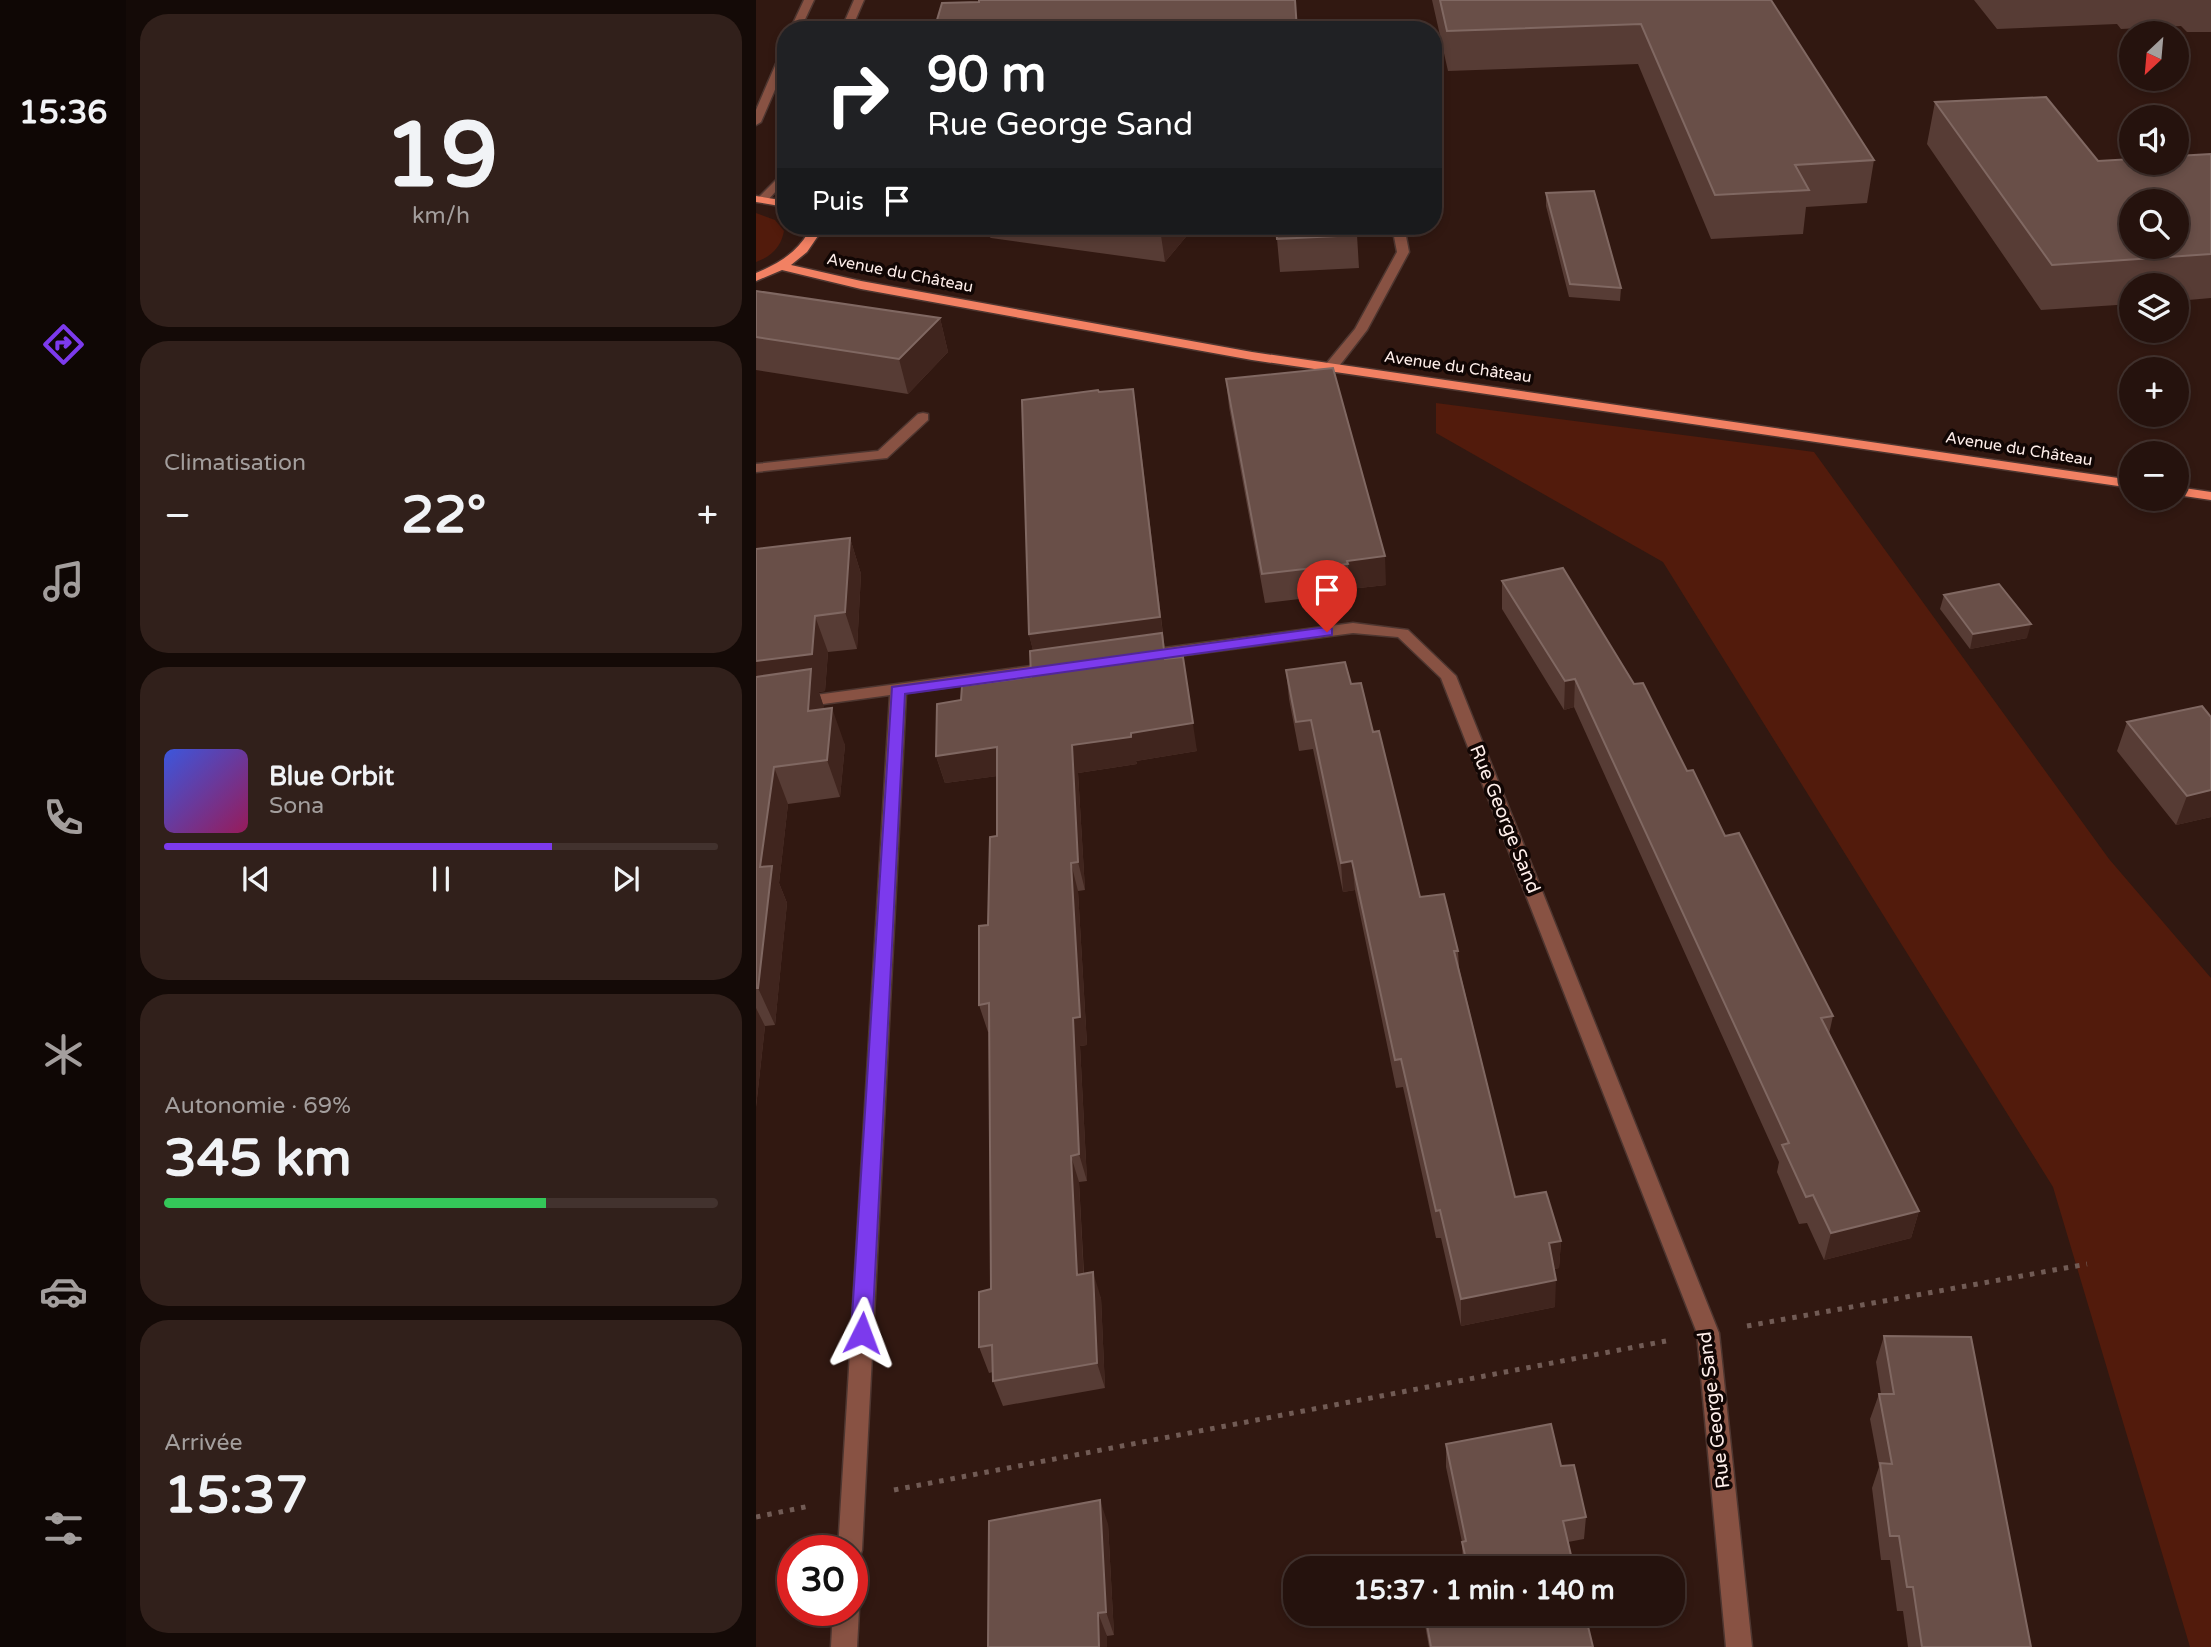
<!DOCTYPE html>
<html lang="fr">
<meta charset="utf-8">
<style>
:root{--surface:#25120d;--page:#31201b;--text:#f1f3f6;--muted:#a39e9d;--line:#42322e;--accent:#7c3aed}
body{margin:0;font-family:"Varela Round",sans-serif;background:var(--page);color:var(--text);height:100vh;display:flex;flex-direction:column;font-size:26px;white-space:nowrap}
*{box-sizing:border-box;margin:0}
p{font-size:23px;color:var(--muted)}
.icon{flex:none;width:38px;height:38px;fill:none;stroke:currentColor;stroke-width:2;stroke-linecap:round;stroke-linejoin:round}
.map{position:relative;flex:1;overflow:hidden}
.sheet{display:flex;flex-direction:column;gap:14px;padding:14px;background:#140a07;width:630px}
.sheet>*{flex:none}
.guide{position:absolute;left:21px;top:21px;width:665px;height:214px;border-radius:28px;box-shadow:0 4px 10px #0003,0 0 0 2px var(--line);background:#202124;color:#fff;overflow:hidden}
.needle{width:46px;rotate:206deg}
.buttons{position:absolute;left:1363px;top:21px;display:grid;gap:14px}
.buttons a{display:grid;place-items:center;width:70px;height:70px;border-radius:50%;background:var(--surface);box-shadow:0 4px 10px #0003,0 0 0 2px var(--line);font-size:35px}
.speed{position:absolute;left:21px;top:1535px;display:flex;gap:14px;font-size:35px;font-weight:700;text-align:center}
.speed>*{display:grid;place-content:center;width:91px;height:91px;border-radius:50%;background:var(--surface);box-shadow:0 4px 10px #0003,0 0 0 2px var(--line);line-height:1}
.speed .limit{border:10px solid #d22;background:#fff;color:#111}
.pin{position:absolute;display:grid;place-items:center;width:60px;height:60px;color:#fff;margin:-72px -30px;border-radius:50% 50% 50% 0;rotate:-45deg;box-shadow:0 0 7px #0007}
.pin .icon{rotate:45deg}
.me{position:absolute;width:77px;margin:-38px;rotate:3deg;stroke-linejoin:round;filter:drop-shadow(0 0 5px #0008)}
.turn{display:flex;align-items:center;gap:24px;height:147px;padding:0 35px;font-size:32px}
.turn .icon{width:91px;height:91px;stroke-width:2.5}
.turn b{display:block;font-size:49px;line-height:60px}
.then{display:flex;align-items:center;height:66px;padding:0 35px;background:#0003;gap:14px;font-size:26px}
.big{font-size:52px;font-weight:800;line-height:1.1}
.sheet .tile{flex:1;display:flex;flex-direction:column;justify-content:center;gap:10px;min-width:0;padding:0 24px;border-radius:28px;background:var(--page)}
.sheet .dial{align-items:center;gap:0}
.dial b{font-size:91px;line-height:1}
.song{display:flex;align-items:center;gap:21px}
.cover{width:84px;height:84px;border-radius:10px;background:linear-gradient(135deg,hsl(230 70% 55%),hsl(330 70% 35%))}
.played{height:7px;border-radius:4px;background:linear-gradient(90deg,var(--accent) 70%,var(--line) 70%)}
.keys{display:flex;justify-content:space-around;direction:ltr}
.heat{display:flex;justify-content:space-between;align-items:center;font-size:38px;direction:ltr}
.charge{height:10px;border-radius:5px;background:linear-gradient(90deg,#34c759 69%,var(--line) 0)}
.trip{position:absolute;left:527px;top:1556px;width:402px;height:70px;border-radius:28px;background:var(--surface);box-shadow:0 4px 10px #0003,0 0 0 2px var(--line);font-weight:800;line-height:70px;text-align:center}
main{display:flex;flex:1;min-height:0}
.menu{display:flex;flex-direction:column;width:126px;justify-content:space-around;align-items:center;background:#0f0705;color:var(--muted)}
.menu .icon{width:49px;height:49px}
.menu .active{color:var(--accent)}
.menu b{font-size:32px;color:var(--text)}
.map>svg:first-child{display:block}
.green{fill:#521b0c}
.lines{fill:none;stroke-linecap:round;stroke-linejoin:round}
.service-casing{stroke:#4e3630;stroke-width:3}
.minor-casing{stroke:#4e3630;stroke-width:3}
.tertiary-casing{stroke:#4e3630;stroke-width:3}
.primary-casing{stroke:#4e3630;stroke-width:3}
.path{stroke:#715b55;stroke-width:5;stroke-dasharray:4.5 7;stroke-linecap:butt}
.service{fill:#885243;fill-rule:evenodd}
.minor{fill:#885243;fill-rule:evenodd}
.tertiary{fill:#885243;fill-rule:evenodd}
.primary{fill:#f28163;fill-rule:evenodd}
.wall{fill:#573c35}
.shaded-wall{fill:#40251e}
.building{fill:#694f48;stroke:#806862;stroke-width:2;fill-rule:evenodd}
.route{fill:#7c3aed;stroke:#51269a;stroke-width:2}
.labels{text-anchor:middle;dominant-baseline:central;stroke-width:7;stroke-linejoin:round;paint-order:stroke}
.far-street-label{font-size:16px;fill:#ffefeb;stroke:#110604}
.street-label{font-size:19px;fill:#ffefeb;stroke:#110604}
</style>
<main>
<nav class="menu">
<b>15:36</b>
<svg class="icon active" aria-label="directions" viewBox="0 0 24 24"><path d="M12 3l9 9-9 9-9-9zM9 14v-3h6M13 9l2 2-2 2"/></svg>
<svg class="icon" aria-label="music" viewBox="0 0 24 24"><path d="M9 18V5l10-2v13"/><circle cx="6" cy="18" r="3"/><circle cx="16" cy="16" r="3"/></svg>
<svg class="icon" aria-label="phone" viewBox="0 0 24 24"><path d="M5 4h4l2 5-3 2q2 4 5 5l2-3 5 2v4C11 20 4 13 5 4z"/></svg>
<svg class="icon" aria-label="climate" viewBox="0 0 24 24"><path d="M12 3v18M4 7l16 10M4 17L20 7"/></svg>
<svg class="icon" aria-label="car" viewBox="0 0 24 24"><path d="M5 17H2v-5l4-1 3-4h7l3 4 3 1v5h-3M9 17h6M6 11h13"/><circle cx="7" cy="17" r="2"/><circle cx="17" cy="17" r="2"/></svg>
<svg class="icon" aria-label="filters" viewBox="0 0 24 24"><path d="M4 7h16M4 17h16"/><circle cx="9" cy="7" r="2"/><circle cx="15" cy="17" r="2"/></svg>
</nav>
<section class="sheet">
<div class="tile dial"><b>19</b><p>km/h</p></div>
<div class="tile"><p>Climatisation</p>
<div class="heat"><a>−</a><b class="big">22°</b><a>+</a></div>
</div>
<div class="tile">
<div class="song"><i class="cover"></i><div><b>Blue Orbit</b><p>Sona</p></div></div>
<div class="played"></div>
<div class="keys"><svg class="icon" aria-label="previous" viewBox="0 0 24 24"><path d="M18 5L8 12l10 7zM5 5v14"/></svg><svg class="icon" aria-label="pause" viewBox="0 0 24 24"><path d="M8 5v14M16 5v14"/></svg><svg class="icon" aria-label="next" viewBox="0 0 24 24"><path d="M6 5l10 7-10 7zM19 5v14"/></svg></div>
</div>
<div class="tile"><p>Autonomie · 69%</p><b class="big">345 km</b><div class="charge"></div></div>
<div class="tile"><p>Arrivée</p><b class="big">15:37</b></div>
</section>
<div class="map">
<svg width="1455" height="1647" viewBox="0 0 1455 1647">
<rect width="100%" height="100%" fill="#311811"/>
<path class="green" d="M 0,213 L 19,220 L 28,231 C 25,247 16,256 0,262 Z
M 680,403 L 1058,452 L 1353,859 L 1455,978 L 1455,1647 L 1434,1647 L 1297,1187 L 907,562 L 680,433 Z"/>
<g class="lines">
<defs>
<path id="service" d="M 636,226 L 648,226 L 653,252 L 611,330 L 580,370 L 570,370 L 570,364 L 599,329 L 641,252 Z
M 167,413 L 172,414 L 172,420 L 131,458 L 0,472 L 0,464 L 122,451 L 162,414 Z"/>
<path id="minor" d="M 597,623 L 652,630 L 700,676 L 963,1333 L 996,1647 L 970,1647 L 941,1333 L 685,678 L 642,637 L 597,633 L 385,661 L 377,656 L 385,651 Z
M 298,663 L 306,668 L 304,672 L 150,693 L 106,1550 L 103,1559 L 96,1561 L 96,1550 L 82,1550 L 134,695 L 0,713 L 0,703 Z
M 96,1600 L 103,1610 L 101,1647 L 75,1647 L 77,1610 L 96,1610 Z"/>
<path id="tertiary" d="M 48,0 L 58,0 L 44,30 L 34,30 Z
M 98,0 L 108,0 L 95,30 L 85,30 Z
M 30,49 L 30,64 L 5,122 L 0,125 L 0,110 L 25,52 Z
M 30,170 L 30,180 L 11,201 L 3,201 L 3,197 Z"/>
<path id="primary" d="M 0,196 L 30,201 L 30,207 L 0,202 Z
M 50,226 L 62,226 L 64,233 L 51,252 L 35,265 L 105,281 L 496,352 L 1376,480 L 1376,488 L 496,360 L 105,289 L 26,270 L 0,281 L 0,273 C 22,264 40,253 52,233 Z
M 1421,487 L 1455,492 L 1455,500 L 1421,495 Z"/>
</defs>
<use href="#service" class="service-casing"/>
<use href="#minor" class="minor-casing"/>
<use href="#tertiary" class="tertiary-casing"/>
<use href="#primary" class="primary-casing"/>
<path class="path" d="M 991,1326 L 1331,1264
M 138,1490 L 910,1341
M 0,1517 L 54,1506"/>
<use href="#service" class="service"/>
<use href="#minor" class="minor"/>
<use href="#tertiary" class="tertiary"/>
<use href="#primary" class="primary"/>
</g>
<path class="wall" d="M 676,0 L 1015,0 L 1118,160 L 1111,203 L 1050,207 L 1047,234 L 955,239 L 882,64 L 692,71 Z
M 1218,0 L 1455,0 L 1455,32 L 1431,32 L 1425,26 L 1365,29 L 1361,24 L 1241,29 Z
M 1179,102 L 1342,161 L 1455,154 L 1455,298 L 1421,301 L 1421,285 L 1376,285 L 1376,304 L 1285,310 L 1171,144 Z
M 790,193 L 865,288 L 864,301 L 813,297 L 790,206 Z
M 218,226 L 439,226 L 409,262 L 235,238 Z
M 601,235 L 603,268 L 524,272 L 521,239 Z
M 0,291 L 184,318 L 192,352 L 152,394 L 0,370 Z
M 470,379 L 630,585 L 594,589 L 594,593 L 509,603 L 473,407 Z
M 377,389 L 381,416 L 410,659 L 441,751 L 380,761 L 381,764 L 322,773 L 329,890 L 322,891 L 331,1045 L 324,1046 L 331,1181 L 323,1182 L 328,1274 L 345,1298 L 349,1388 L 247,1406 L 237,1381 L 237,1372 L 233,1373 L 223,1347 L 235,1289 L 234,1032 L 232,1032 L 223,1005 L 232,925 L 241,836 L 241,776 L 189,783 L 180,756 L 205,700 L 275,677 L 277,650 L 273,634 L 343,392 Z
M 94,538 L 105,574 L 101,649 L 72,652 L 69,691 L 63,692 L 68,709 L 89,745 L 84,797 L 32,804 L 23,883 L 31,903 L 26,953 L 19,1025 L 9,1026 L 0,1107 L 0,549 Z
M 746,581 L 931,771 L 1077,1016 L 1073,1034 L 1163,1211 L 1155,1238 L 1068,1260 L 1051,1223 L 1043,1224 L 1021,1172 L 1023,1162 L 818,707 L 808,710 L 746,609 Z
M 1188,595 L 1271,638 L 1214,649 L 1184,609 Z
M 530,670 L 595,684 L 617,732 L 664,897 L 702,951 L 703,968 L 759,1197 L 805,1241 L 803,1268 L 798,1269 L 799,1307 L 705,1326 L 685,1238 L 680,1238 L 647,1087 L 640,1088 L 599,890 L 587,892 L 557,749 L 543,751 L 533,699 Z
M 1371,722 L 1455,817 L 1420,825 L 1361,751 Z
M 1128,1336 L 1275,1647 L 1152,1647 L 1147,1611 L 1141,1611 L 1134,1560 L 1125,1560 L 1116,1488 L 1123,1467 L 1114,1419 L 1123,1394 L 1125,1394 L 1120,1362 Z
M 690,1444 L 805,1466 L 830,1517 L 828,1539 L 812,1542 L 818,1568 L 707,1568 L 706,1542 L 690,1467 Z
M 233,1521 L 352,1524 L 358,1635 L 351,1636 Z
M 667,1614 L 829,1614 L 837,1647 L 673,1647 Z"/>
<path class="shaded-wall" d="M 407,226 L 439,226 L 409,262 L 404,229 Z
M 184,318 L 192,352 L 152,394 L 143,359 Z
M 377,389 L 381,416 L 410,661 L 280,663 L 273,634 Z
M 94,538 L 105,574 L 101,649 L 89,612 Z
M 629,556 L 630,585 L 594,589 L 592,564 L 591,561 Z
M 59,616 L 72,652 L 69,691 L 63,692 L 68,707 L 65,748 L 0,700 L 0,661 Z
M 1275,624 L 1271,638 L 1214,649 L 1217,634 Z
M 427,657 L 441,751 L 380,761 L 381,764 L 322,773 L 329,890 L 322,862 L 316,745 L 375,733 Z
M 819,679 L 818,707 L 808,710 L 809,681 Z
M 76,708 L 89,745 L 84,797 L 71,760 Z
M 241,747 L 249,775 L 189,783 L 180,756 Z
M 18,767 L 32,804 L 23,883 L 31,903 L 19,1025 L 2,988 L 4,867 Z
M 1455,790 L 1455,817 L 1420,825 L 1431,796 Z
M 596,861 L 599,890 L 587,892 L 585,863 Z
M 315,863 L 322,891 L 331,1045 L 324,1046 L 331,1181 L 323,1154 L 317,1018 Z
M 0,1008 L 9,1026 L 0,1107 Z
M 315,1156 L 323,1182 L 329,1301 L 321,1275 Z
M 1163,1211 L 1155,1238 L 1068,1260 L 1075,1233 Z
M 805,1241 L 803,1268 L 791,1270 L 793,1243 Z
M 337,1272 L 345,1298 L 349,1388 L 341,1363 Z
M 800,1280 L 799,1307 L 705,1326 L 705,1299 Z
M 344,1500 L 352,1524 L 358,1635 L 350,1612 Z
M 342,1613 L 351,1636 L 351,1647 L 343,1647 Z"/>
<path class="building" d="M 223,0 L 539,0 L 541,30 L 178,30 L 186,3 L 223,2 Z
M 684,0 L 1015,0 L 1118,160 L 1039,165 L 1053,190 L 959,195 L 885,24 L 691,31 Z
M 1290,97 L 1342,161 L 1376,159 L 1376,163 L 1421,163 L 1421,156 L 1455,154 L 1455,254 L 1296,265 L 1179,102 ZM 1376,201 L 1421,201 L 1421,247 L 1376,247 Z
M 838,191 L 865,288 L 814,284 L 790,193 Z
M 379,226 L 407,226 L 404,229 Z
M 520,226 L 600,226 L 601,235 L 521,239 Z
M 0,291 L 184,318 L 143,359 L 0,337 Z
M 577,368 L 629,556 L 591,561 L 592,564 L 506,574 L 470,379 Z
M 377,389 L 404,617 L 273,634 L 266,400 L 342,390 L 343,392 Z
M 94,538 L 89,612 L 59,616 L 56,654 L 0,661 L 0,549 Z
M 807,568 L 878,684 L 887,683 L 931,771 L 937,770 L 969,836 L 983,833 L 1077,1016 L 1065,1018 L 1163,1211 L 1075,1233 L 1057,1195 L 1050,1197 L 1026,1145 L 1033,1143 L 819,679 L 809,681 L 746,581 Z
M 1243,584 L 1275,624 L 1217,634 L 1188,595 Z
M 406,633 L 409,659 L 427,657 L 437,723 L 375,733 L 375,737 L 316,745 L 322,862 L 315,863 L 324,1017 L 317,1018 L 323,1154 L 315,1156 L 321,1275 L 337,1272 L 341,1363 L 237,1381 L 236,1345 L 223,1347 L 223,1292 L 235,1289 L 233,1003 L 223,1005 L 223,926 L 232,925 L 234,837 L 241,836 L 241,747 L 180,756 L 181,704 L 205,700 L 206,686 L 275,677 L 274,651 Z
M 589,662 L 595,684 L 605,683 L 617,732 L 623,731 L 664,897 L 688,894 L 702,951 L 698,951 L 759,1197 L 790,1192 L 805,1241 L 793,1243 L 800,1280 L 705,1299 L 684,1210 L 680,1211 L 645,1059 L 639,1060 L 596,861 L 585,863 L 555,720 L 540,722 L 530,670 Z
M 55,669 L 52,711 L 76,708 L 71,760 L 18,767 L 4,867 L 16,866 L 2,988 L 0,988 L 0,677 Z
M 1446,706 L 1455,717 L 1455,790 L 1431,796 L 1371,722 Z
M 1128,1336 L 1215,1337 L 1275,1647 L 1166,1647 L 1157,1587 L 1151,1587 L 1143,1536 L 1134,1536 L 1124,1463 L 1136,1464 L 1123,1394 L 1138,1394 Z
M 795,1424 L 805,1466 L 818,1465 L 830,1517 L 807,1521 L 818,1568 L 712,1568 L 706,1542 L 710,1541 L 690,1444 Z
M 344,1500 L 350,1612 L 342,1613 L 343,1647 L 232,1647 L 233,1521 Z
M 669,1614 L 829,1614 L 837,1647 L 675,1647 Z"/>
<path class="route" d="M 571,627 L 576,629 L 576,635 L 149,694 L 116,1333 L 113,1340 L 106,1342 L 98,1340 L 95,1333 L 136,687 Z"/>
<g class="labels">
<g class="far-street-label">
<text transform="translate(144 273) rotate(11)">Avenue du Château</text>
<text transform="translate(702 367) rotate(8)">Avenue du Château</text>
<text transform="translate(1263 449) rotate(9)">Avenue du Château</text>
</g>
<g class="street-label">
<text transform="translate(749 819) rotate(68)">Rue George Sand</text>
<text transform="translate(958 1410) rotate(-97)">Rue George Sand</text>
</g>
</g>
</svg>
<div class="buttons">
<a><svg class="needle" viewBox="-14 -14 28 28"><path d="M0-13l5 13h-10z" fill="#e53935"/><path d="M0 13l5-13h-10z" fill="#a39e9d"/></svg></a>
<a><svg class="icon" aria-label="sound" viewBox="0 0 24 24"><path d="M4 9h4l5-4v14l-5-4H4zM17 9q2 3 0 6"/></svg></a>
<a><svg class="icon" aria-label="search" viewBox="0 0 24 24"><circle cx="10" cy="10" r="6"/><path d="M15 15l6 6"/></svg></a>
<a><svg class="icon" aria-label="layers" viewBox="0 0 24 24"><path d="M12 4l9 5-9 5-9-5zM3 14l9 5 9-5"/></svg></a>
<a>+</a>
<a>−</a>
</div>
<div class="speed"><div class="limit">30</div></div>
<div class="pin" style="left:571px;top:632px;background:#d93025"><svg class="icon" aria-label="arrive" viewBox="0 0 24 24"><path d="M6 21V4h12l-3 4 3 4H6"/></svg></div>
<svg class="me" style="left:106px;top:1333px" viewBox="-20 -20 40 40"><path d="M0-17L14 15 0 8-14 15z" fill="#7c3aed" stroke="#fff" stroke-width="4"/></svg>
<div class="trip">15:37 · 1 min · 140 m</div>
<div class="guide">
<div class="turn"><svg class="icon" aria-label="right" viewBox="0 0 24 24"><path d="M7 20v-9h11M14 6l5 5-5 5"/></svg><div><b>90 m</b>Rue George Sand</div></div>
<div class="then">Puis<svg class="icon" aria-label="arrive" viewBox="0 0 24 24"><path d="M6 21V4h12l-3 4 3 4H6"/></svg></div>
</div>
</div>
</main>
